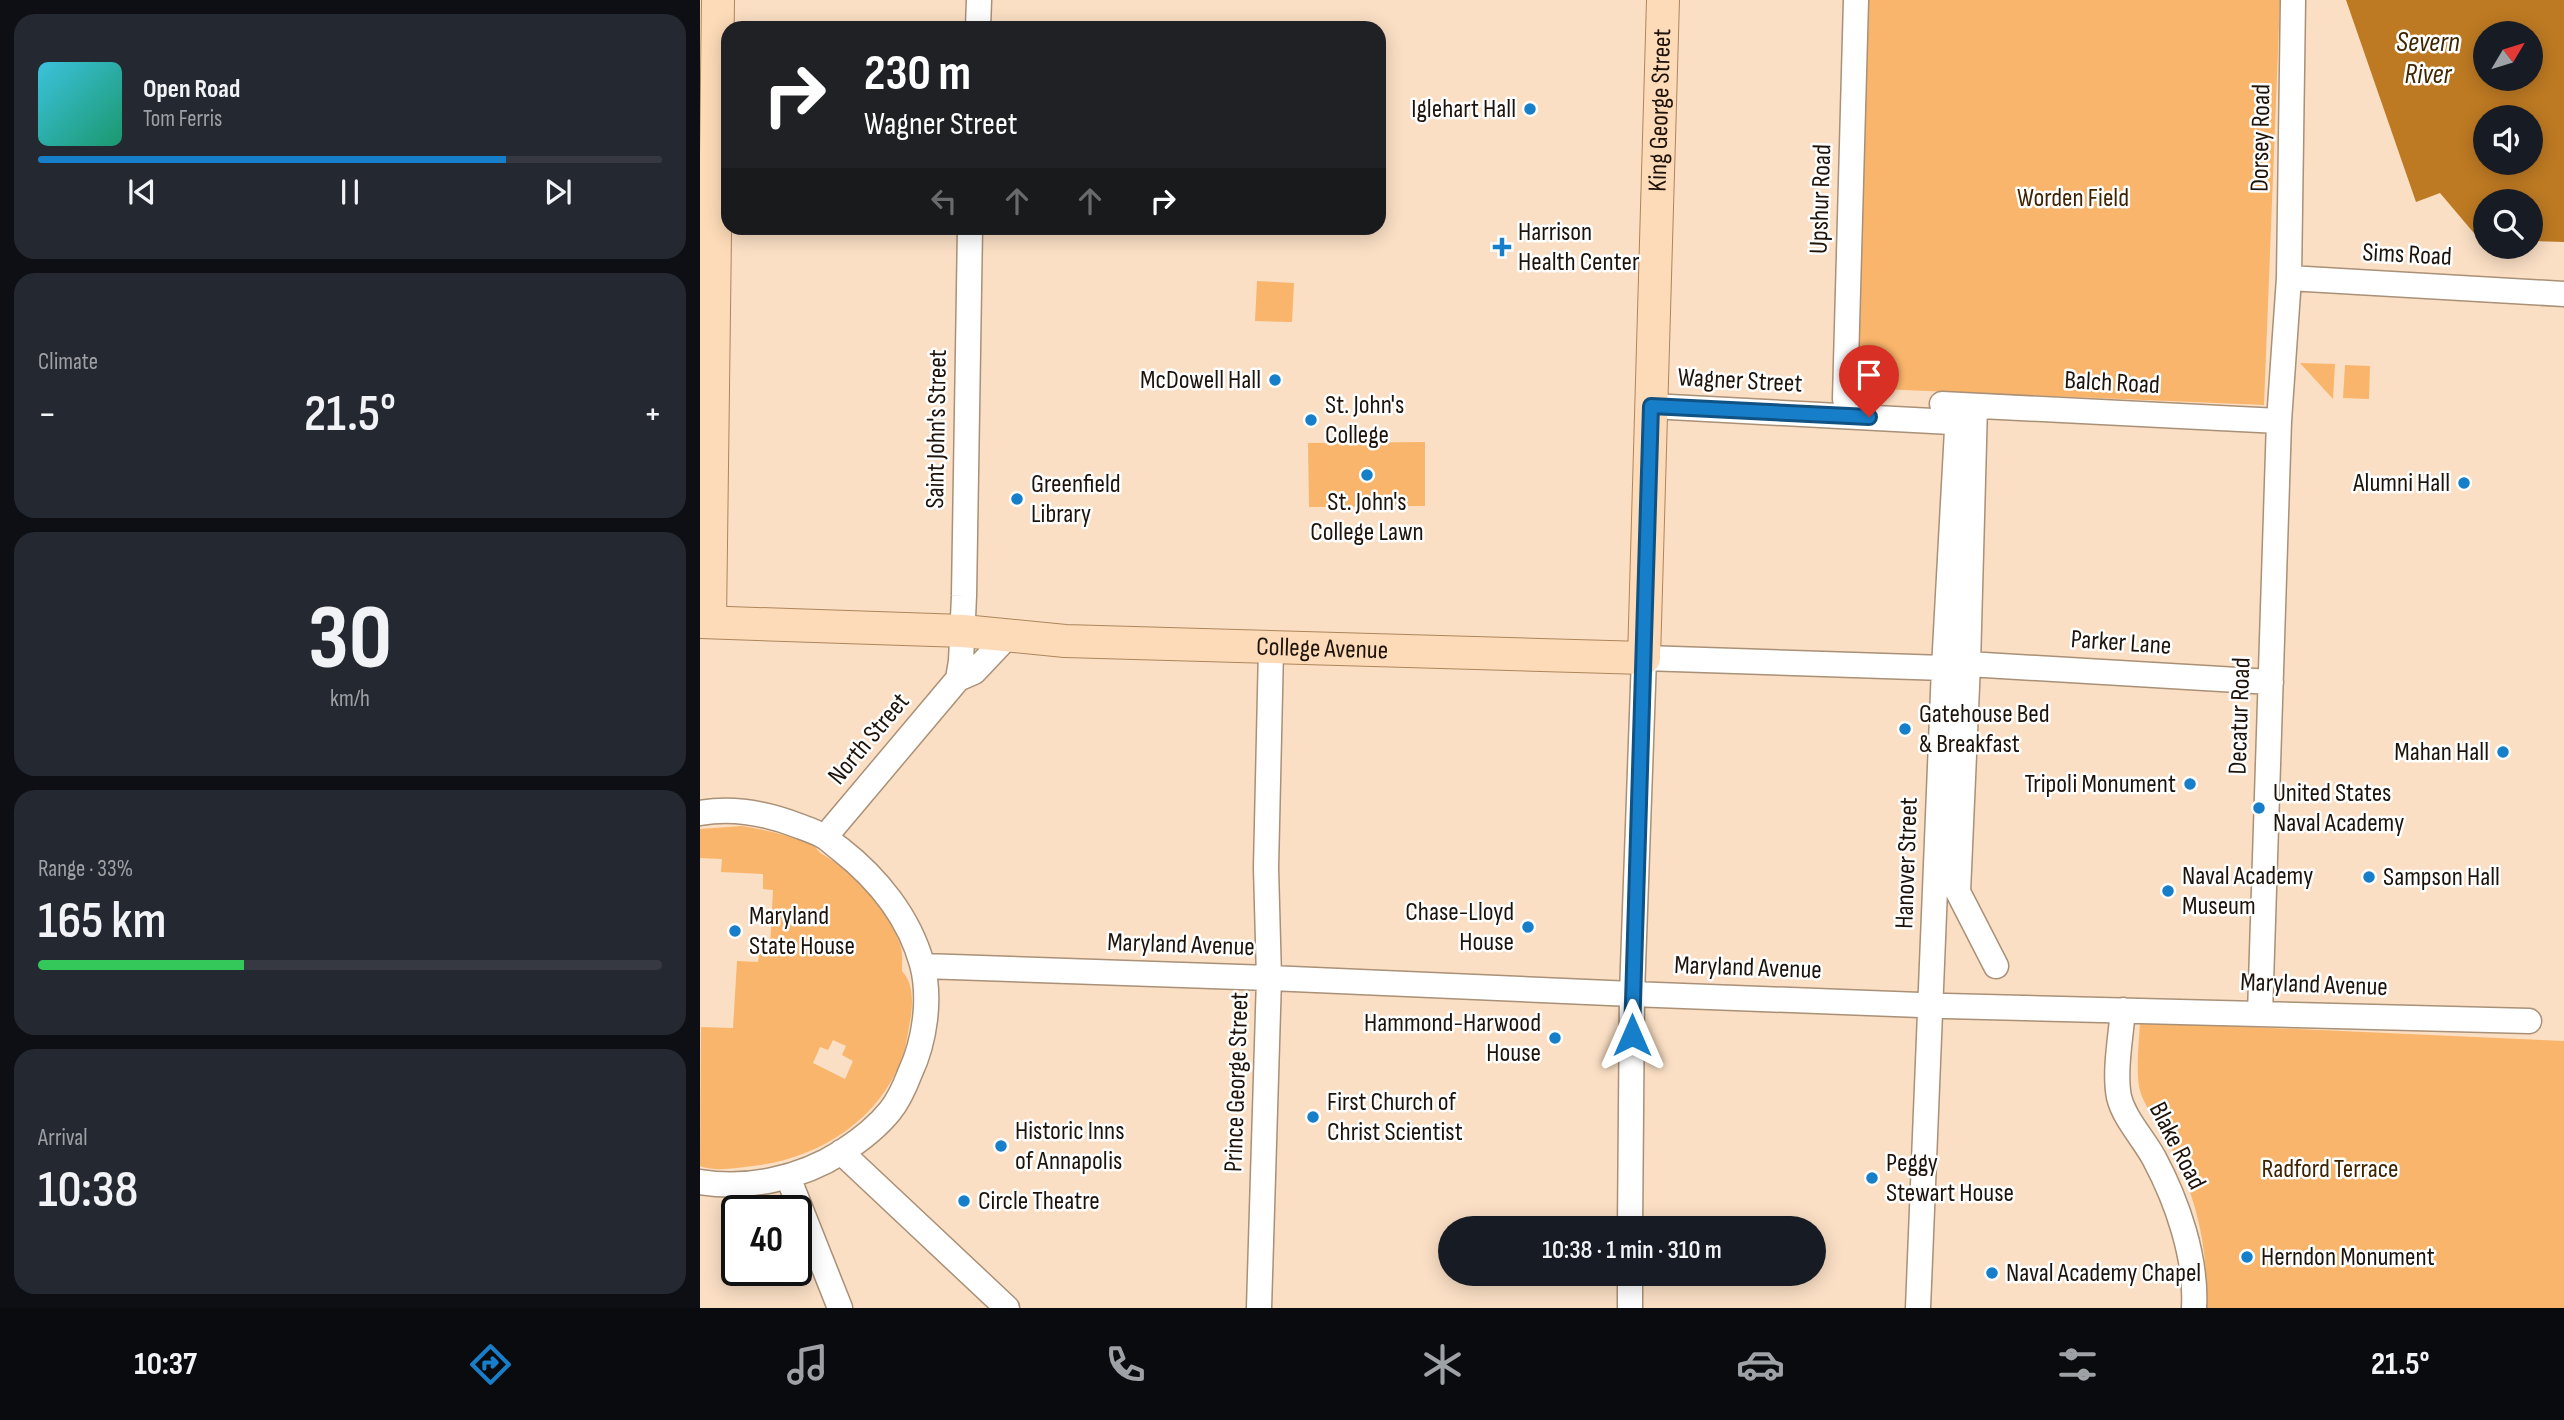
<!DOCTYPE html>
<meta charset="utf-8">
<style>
:root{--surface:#171b24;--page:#242831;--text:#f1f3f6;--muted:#9ea1a6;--line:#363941;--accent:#177ec9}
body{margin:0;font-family:"Sofia Sans Condensed",sans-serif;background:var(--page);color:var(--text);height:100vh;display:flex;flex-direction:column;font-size:26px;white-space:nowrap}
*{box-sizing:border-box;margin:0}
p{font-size:23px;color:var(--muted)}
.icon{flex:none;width:38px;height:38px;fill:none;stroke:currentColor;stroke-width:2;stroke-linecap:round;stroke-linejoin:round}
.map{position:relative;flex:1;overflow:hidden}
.side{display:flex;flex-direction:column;gap:14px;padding:14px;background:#0d0f14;width:700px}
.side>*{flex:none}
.hud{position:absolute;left:21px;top:21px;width:665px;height:214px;border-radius:21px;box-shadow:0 4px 18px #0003;background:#202124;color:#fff;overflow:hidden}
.needle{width:46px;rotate:52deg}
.fabs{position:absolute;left:1773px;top:21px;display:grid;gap:14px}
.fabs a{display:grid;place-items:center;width:70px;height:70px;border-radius:50%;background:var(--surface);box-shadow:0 4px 18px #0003;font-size:35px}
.speed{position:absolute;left:21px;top:1195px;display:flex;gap:14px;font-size:35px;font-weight:700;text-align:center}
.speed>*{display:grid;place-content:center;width:91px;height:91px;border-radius:50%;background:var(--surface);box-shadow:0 4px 18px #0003;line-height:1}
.speed .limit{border:4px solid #111;border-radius:10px;background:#fff;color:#111}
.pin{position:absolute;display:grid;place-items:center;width:60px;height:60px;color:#fff;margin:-72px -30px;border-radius:50% 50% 50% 0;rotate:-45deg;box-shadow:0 0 7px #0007}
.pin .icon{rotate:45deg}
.me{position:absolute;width:77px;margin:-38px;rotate:0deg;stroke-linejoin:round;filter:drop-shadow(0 0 5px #0008)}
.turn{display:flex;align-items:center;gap:24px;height:147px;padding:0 28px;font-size:32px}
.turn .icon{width:91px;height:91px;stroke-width:2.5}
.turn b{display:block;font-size:49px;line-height:60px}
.lanes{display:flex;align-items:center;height:66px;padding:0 28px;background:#0003;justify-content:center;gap:35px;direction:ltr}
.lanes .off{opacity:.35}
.big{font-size:52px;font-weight:600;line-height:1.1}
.side .card{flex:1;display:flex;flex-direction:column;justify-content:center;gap:10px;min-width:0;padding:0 24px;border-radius:21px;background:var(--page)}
.side .dial{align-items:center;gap:0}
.dial b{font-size:91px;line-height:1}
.song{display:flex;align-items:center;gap:21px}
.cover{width:84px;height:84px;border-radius:10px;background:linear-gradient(135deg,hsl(190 70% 55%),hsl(160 70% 35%))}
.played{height:7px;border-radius:4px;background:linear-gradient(90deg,var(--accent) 75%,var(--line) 75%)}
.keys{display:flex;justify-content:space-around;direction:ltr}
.heat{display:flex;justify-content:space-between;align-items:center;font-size:38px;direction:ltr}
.charge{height:10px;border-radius:5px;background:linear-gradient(90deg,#34c759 33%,var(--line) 0)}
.trip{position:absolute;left:738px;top:1216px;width:388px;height:70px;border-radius:35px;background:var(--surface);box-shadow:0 4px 18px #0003;font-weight:600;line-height:70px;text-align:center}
.menu{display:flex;height:112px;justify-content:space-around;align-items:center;background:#090b0e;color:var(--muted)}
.menu .icon{width:49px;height:49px}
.menu .active{color:var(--accent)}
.menu b{font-size:32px;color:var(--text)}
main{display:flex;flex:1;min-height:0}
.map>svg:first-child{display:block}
.green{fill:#f9b56b;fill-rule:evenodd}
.water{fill:#be7a23;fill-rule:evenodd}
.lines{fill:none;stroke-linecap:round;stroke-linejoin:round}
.minor-casing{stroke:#a99076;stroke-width:27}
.major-casing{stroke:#ad855c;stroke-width:34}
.minor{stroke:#fff;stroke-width:24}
.major{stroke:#fddbb8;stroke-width:32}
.route-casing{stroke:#0f5283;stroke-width:18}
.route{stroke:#177ec9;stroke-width:12}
.poi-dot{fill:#177ec9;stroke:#fff;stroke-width:2.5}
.labels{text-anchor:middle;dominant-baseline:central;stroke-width:5;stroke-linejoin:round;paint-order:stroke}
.poi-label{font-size:26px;fill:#1d130a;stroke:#fff;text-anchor:start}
.street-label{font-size:26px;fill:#1d130a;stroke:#fff}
.park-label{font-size:26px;fill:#402401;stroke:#fff}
.water-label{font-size:28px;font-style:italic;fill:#412602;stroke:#fff}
</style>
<main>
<section class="side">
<div class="card">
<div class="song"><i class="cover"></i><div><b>Open Road</b><p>Tom Ferris</p></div></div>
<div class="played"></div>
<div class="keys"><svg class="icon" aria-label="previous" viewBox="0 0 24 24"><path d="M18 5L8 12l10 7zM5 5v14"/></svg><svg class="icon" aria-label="pause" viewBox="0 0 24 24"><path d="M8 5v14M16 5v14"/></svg><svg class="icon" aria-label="next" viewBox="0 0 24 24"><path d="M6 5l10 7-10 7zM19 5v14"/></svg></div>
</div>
<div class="card"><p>Climate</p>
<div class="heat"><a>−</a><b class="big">21.5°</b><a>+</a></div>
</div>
<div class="card dial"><b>30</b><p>km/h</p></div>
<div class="card"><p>Range · 33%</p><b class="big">165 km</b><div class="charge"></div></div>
<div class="card"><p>Arrival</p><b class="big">10:38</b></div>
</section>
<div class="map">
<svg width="1864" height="1308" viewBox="0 0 1864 1308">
<rect width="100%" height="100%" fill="#fadfc4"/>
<path class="green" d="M 1168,0 L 1580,0 L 1564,405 L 1157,388 Z
M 557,281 L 594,283 L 592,322 L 555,321 Z
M 1600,363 L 1635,364 L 1633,399 Z
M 1645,365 L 1670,366 L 1669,399 L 1643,398 Z
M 725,442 L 725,506 L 609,507 L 608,443 Z
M 42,826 C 66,830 89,835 111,844 C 117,847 117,851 122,854 C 152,871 189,911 200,944 C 203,953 202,961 202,971 C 215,985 213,1008 209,1027 C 207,1037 206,1048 202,1058 C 179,1121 117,1159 53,1166 C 36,1168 16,1172 0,1166 L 1,1027 L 33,1028 L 37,961 L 58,962 L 60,949 L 70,949 L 73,890 L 63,889 L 63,874 L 21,872 L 22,859 L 0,858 L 0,829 ZM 133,1040 L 146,1046 L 142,1055 L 153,1061 L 145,1079 L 113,1063 L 120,1047 L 128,1050 Z
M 1440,1022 L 1864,1041 L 1864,1308 L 1506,1308 C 1509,1251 1497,1198 1471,1147 C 1463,1130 1441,1103 1439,1086 C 1436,1065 1439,1043 1440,1022 Z"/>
<path class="water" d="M 1646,0 L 1864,0 L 1864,242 L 1831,241 L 1830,201 L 1785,201 L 1785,240 L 1779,239 L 1740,193 L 1716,202 ZM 1785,33 L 1830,33 L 1830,79 L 1785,79 ZM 1785,117 L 1830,117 L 1830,163 L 1785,163 Z"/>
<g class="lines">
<defs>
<path id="minor" d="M 278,28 L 279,0
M 1589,278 L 1864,294
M 1145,399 L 1156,0
M 1242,404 L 1579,421
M 951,406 L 1251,422 L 1257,430 L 1244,668 L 1218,1308
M 1275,406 L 1268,664 L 1258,892 L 1296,966
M 1268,664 L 1571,682
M 258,679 L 274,672 L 308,636
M 0,813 C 33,807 68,814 99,826 C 107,829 116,832 123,836 C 129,839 134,845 140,849 C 177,878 209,917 222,964 C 231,998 225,1041 210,1073 C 205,1086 199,1100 190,1111 C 178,1126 159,1141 142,1152 C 101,1178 48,1190 0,1182
M 125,837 L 258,679 L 261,661 L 264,596 L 270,228
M 223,966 L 569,978 L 932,994 L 1246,1006 L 1829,1021
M 1423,1010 C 1421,1035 1414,1072 1419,1097 C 1424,1118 1443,1138 1454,1158 C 1477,1201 1497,1258 1494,1308
M 1560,1014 L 1579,421 L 1589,278 L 1593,0
M 141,1152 L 307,1308
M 88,1177 L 140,1308
M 930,1228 L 932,994 L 944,658 L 1244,668
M 559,1308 L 569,978 L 566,868 L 571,649
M 930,1308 L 930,1274"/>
<g id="major">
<path id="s1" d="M 0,622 L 263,631 L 365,641 L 944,658 L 963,0"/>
<path d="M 10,622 L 18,0"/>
</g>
</defs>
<use href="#minor" class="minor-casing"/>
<use href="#major" class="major-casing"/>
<use href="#minor" class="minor"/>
<use href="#major" class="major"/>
</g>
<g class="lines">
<defs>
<path id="route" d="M 932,1035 L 951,406 L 1169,417"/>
</defs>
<use href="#route" class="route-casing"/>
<use href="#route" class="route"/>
</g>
<g class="poi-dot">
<circle cx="830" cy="109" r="7"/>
<path d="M798.5 236.5h7v7h7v7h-7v7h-7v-7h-7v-7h7z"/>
<circle cx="575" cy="380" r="7"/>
<circle cx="611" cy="420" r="7"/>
<circle cx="667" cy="475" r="7"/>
<circle cx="1764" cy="483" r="7"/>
<circle cx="317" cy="499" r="7"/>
<circle cx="1205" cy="729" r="7"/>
<circle cx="1803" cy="752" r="7"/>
<circle cx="1490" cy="784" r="7"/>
<circle cx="1559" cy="808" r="7"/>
<circle cx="1669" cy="877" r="7"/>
<circle cx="1468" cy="891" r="7"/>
<circle cx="828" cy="927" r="7"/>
<circle cx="35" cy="931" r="7"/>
<circle cx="855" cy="1038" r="7"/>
<circle cx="613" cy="1117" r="7"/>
<circle cx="301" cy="1146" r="7"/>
<circle cx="1172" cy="1178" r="7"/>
<circle cx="264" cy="1201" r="7"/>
<circle cx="1547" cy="1257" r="7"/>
<circle cx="1292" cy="1273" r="7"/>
</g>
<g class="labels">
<g class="poi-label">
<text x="816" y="109" text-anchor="end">Iglehart Hall</text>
<text x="818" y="232">Harrison<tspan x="818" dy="30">Health Center</tspan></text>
<text x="561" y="380" text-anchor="end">McDowell Hall</text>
<text x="625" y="405">St. John's<tspan x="625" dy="30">College</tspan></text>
<text x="1750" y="483" text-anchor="end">Alumni Hall</text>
<text x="331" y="484">Greenfield<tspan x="331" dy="30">Library</tspan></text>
<text x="667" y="502" text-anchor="middle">St. John's<tspan x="667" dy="30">College Lawn</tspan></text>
<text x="1219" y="714">Gatehouse Bed<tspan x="1219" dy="30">&amp; Breakfast</tspan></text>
<text x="1789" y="752" text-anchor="end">Mahan Hall</text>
<text x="1476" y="784" text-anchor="end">Tripoli Monument</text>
<text x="1573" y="793">United States<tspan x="1573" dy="30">Naval Academy</tspan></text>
<text x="1482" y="876">Naval Academy<tspan x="1482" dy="30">Museum</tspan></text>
<text x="1683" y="877">Sampson Hall</text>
<text x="814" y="912" text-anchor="end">Chase-Lloyd<tspan x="814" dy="30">House</tspan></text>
<text x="49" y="916">Maryland<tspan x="49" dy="30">State House</tspan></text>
<text x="841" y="1023" text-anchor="end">Hammond-Harwood<tspan x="841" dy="30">House</tspan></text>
<text x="627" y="1102">First Church of<tspan x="627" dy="30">Christ Scientist</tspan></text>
<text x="315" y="1131">Historic Inns<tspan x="315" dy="30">of Annapolis</tspan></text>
<text x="1186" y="1163">Peggy<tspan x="1186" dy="30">Stewart House</tspan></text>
<text x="278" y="1201">Circle Theatre</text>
<text x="1561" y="1257">Herndon Monument</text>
<text x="1306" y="1273">Naval Academy Chapel</text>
</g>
<g class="street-label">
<text stroke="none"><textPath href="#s1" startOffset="1493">King George Street</textPath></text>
<text transform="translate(1561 138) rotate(-89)">Dorsey Road</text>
<text transform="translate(1121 199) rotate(-88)">Upshur Road</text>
<text transform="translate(1707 255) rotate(3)">Sims Road</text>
<text transform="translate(1040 381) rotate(3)">Wagner Street</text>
<text transform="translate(1412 383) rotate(3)">Balch Road</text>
<text transform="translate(237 429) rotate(-89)">Saint John's Street</text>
<text transform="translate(1421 643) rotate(4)">Parker Lane</text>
<text stroke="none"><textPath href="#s1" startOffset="623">College Avenue</textPath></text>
<text transform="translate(1540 716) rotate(-88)">Decatur Road</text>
<text transform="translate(169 739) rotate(-50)">North Street</text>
<text transform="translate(1207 863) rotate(-88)">Hanover Street</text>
<text transform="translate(481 945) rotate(2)">Maryland Avenue</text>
<text transform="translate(1048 968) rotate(2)">Maryland Avenue</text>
<text transform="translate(1614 985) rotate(2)">Maryland Avenue</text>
<text transform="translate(537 1082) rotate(-88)">Prince George Street</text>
<text transform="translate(1477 1146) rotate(63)">Blake Road</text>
</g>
<g class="park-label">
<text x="1373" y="198">Worden Field</text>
<text x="1630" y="1169">Radford Terrace</text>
</g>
<g class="water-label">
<text x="1728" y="42">Severn<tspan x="1728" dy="32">River</tspan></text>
</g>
</g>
</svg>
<div class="fabs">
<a><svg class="needle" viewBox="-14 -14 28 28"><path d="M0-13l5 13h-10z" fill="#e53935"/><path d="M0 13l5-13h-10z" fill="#9ea1a6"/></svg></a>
<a><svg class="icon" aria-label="sound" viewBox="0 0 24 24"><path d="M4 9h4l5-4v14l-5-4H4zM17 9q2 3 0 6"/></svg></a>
<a><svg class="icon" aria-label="search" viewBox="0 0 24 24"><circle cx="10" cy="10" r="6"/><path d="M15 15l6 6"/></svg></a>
</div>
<div class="speed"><div class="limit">40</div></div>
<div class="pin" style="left:1169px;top:417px;background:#d93025"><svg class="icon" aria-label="arrive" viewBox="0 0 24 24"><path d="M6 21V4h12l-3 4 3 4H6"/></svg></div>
<svg class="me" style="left:932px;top:1035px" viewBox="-20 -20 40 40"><path d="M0-17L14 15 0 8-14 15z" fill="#177ec9" stroke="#fff" stroke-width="4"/></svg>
<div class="trip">10:38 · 1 min · 310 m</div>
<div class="hud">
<div class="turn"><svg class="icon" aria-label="right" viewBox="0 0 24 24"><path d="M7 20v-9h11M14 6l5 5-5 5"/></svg><div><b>230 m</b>Wagner Street</div></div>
<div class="lanes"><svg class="icon off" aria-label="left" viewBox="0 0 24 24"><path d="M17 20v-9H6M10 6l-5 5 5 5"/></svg><svg class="icon off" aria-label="ahead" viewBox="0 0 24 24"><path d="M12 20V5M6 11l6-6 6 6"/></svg><svg class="icon off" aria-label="ahead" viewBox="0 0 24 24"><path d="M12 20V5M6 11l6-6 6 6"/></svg><svg class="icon" aria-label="right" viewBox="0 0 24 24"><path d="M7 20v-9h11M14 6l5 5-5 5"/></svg></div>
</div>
</div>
</main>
<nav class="menu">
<b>10:37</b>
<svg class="icon active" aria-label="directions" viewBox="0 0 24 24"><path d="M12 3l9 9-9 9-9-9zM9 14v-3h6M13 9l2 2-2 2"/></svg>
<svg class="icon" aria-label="music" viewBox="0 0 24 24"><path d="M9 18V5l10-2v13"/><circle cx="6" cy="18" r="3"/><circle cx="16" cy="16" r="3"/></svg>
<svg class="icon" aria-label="phone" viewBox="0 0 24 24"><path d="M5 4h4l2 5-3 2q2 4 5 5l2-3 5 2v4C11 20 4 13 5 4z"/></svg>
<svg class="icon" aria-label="climate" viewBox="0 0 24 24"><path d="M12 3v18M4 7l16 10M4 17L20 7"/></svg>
<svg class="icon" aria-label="car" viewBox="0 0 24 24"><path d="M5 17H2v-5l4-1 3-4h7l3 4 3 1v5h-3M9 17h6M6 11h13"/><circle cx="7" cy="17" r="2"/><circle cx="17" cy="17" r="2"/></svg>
<svg class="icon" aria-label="filters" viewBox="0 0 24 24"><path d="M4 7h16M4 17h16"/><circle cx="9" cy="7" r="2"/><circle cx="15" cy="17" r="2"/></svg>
<b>21.5°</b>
</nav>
